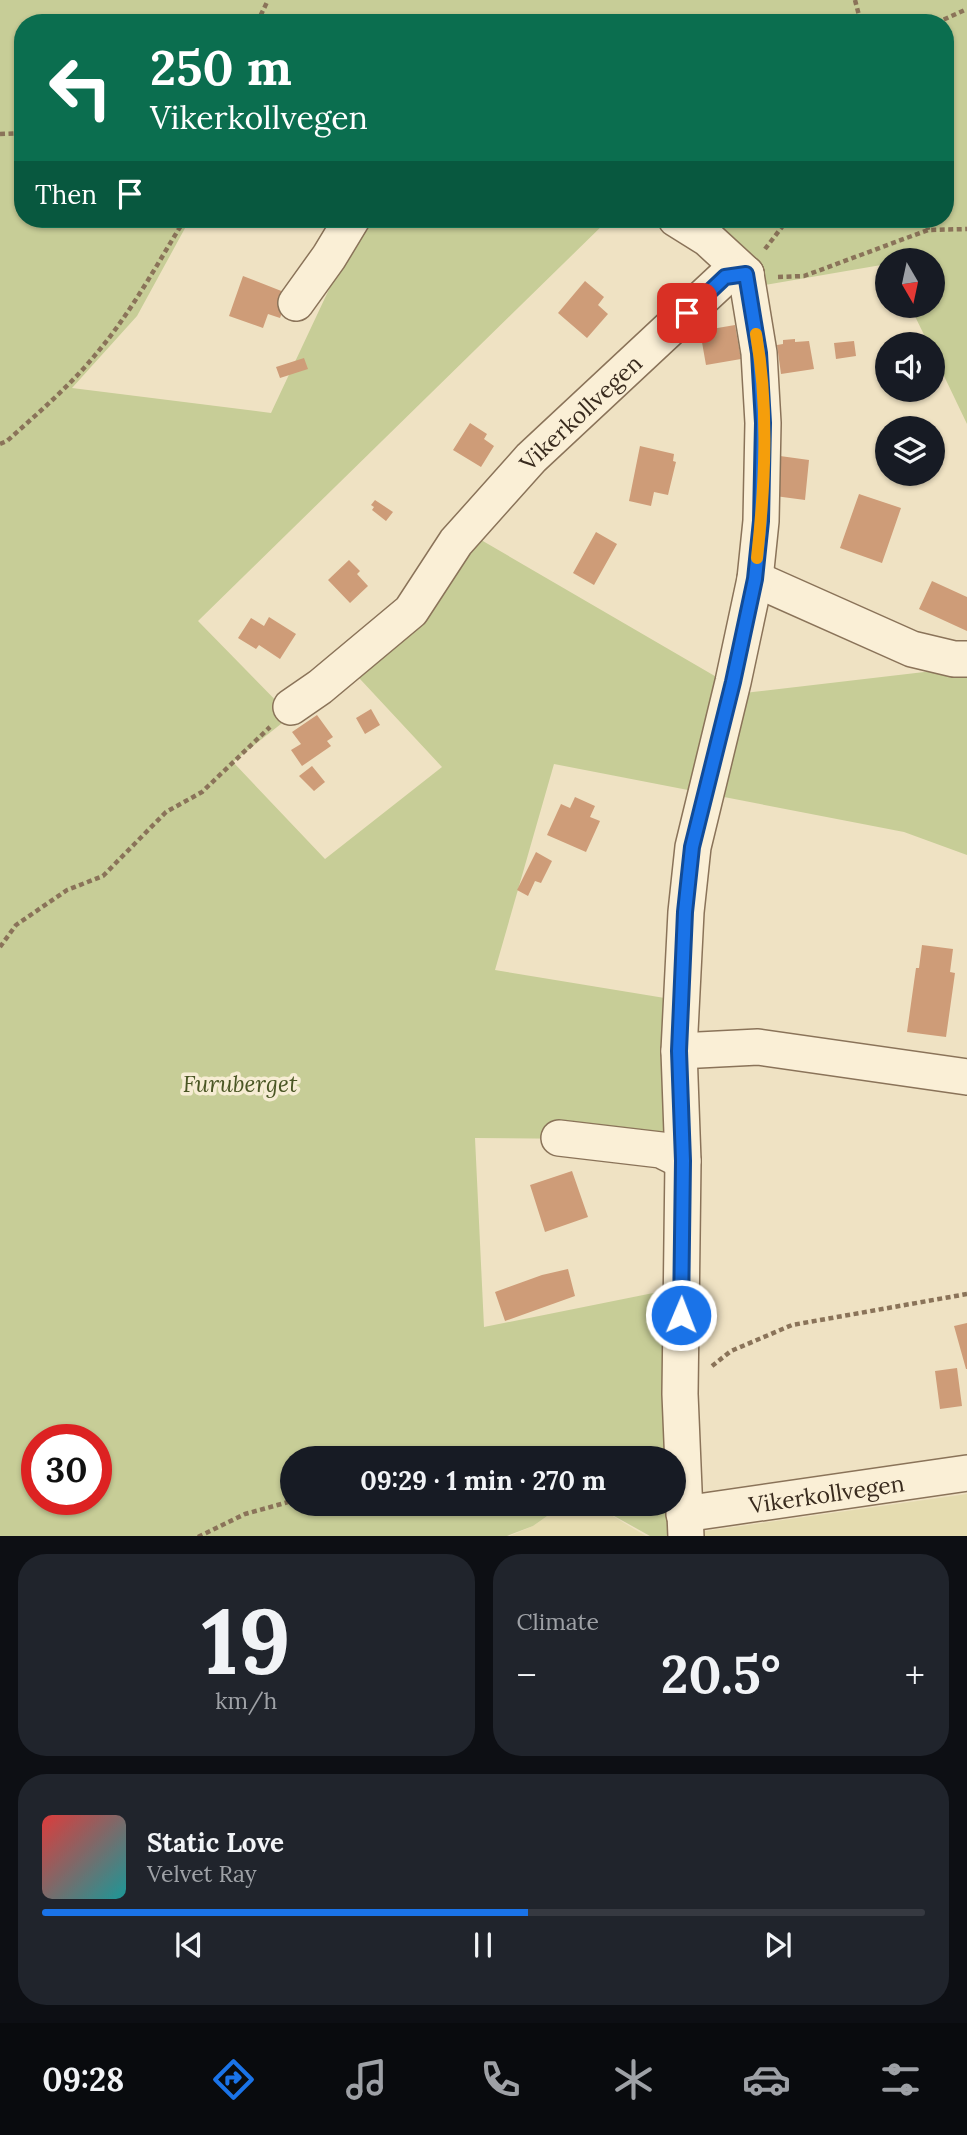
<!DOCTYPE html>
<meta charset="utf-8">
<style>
:root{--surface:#171b24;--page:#20242c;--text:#f1f3f6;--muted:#9ea1a6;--line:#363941;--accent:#1a73e8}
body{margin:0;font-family:Lora,serif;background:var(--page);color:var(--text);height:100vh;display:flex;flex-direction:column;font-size:26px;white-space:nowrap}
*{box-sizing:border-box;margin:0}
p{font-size:23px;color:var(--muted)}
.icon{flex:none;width:38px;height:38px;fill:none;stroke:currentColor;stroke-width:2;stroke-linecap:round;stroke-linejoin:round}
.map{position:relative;height:1536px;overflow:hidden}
.side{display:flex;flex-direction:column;gap:18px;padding:18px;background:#0d0f14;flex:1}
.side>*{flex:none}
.banner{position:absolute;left:14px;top:14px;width:940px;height:214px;border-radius:28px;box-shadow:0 2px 5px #0004;background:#0b6e4f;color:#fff;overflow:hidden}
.needle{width:46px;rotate:171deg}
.buttons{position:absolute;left:875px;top:248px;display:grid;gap:14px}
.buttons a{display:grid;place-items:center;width:70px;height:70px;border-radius:50%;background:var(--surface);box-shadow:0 2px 5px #0004;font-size:35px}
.speed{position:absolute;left:21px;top:1424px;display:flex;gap:14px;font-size:35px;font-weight:700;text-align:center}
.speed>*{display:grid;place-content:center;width:91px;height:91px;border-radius:50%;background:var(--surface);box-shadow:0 2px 5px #0004;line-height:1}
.speed .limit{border:10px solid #d22;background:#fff;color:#111}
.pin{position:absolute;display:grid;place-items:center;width:60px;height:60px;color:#fff;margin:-30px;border-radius:14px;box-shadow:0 4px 10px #0006}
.me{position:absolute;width:77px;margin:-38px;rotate:1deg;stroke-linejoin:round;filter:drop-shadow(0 0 5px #0008)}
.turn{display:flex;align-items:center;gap:24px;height:147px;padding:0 21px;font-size:32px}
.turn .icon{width:91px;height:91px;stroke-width:2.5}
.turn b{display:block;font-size:49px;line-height:60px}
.then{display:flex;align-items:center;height:66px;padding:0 21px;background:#0003;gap:14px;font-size:26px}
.big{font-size:52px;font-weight:700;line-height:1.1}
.side .widget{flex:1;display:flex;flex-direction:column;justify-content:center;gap:10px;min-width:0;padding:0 24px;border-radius:28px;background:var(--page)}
.side .dial{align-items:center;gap:0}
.dial b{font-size:91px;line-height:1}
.song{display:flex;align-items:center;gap:21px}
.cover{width:84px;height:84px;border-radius:10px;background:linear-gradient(135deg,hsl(0 70% 55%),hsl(180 70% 35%))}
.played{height:7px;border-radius:4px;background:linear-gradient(90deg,var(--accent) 55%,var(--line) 55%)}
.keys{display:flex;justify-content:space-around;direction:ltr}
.heat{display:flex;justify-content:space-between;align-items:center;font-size:38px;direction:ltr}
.side .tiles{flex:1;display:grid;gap:18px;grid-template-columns:1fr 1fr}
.widget:last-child{grid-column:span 2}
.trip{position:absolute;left:280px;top:1446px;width:406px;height:70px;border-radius:35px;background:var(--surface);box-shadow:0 2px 5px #0004;font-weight:700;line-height:70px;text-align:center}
.tab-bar{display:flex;height:112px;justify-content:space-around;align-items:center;background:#090b0e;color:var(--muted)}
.tab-bar .icon{width:49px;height:49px}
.tab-bar .current{color:var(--accent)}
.tab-bar b{font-size:32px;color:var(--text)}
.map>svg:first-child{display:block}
.farmland{fill:#e5dcb0}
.green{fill:#c7cd97;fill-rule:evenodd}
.building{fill:#ce9c78}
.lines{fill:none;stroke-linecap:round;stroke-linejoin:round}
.minor-casing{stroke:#8a7359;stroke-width:38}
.path{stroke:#8a7359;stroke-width:4.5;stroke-dasharray:5 3.5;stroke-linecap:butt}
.minor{stroke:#faefd6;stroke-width:35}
.route-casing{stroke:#114b97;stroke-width:18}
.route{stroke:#1a73e8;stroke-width:12}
.slow{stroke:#f59e0b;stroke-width:12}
.labels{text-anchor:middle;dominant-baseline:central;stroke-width:7;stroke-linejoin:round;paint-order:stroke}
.street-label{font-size:23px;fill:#392b1e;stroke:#f6ecd3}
.park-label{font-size:23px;font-style:italic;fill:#4a5624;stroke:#f6ecd3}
</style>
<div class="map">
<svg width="967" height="1537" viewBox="0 0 967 1537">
<rect width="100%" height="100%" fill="#efe2c3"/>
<path class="farmland" d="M 967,1494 L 967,1536 L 699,1537 L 699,1532 Z
M 560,1507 L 606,1512 L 646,1536 L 507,1537 L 533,1526 Z"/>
<path class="green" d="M 0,0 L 967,0 L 967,424 L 933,353 L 933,345 L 929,345 L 910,306 L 933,306 L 933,261 L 887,261 L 887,264 L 759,286 L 662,219 L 945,219 L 945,23 L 23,23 L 23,219 L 190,219 L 137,316 L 72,388 L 271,413 L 362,219 L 609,219 L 198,621 L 291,716 L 233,762 L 325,859 L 442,767 L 347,665 L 457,526 L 744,693 L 967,667 L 967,855 L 904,832 L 554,764 L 495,970 L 689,1002 L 690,1140 L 475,1138 L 484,1327 L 693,1285 L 701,1527 L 666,1536 L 650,1536 L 607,1512 L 560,1507 L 533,1526 L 507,1536 L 0,1537 ZM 37,1440 L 96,1440 L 96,1500 L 37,1500 ZM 292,1458 L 674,1458 L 674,1503 L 292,1503 Z"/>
<path class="building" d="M 243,276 L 289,294 L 280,318 L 268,314 L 263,328 L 229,316 Z
M 585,281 L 604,297 L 598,305 L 608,314 L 587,338 L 558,313 Z
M 735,325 L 741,359 L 706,365 L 700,331 Z
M 795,339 L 795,342 L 809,341 L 814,369 L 781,374 L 777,345 L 783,344 L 783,340 Z
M 854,341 L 856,356 L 836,359 L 834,343 Z
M 304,358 L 308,369 L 280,378 L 276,367 Z
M 470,423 L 487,434 L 484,439 L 494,446 L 481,467 L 453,450 Z
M 640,446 L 674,454 L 673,461 L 676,462 L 668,495 L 654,492 L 651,506 L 629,501 Z
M 780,456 L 809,460 L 805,500 L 775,496 Z
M 859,494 L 901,508 L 882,563 L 840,548 Z
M 375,500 L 393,512 L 386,521 L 372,510 L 374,507 L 371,505 Z
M 596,532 L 617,544 L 594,585 L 573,573 Z
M 349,560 L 360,571 L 357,574 L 368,586 L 350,603 L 328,580 Z
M 932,581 L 967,597 L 967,631 L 919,609 Z
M 269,617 L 296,634 L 280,659 L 259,645 L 256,649 L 238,638 L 251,618 L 264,626 Z
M 371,709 L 380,725 L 365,734 L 356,718 Z
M 317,715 L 333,737 L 327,741 L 331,746 L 302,766 L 291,750 L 301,744 L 292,732 Z
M 312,766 L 325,782 L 314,791 L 299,776 Z
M 575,797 L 595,806 L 590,817 L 600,821 L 586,852 L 547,835 L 561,804 L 570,808 Z
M 536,852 L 552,861 L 541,883 L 535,881 L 528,896 L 517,890 Z
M 922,945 L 953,949 L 950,972 L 955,973 L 946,1037 L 907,1032 L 916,968 L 919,968 Z
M 572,1171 L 588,1217 L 545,1232 L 530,1185 Z
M 568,1269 L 575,1296 L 505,1321 L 495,1292 L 542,1275 Z
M 967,1323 L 967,1369 L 966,1369 L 954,1326 Z
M 957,1368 L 962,1406 L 940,1409 L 935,1371 Z"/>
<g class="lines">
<defs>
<g id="minor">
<path d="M 676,219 L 708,239 L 746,274"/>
<path d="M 296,303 L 329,257 L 352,219"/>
<path d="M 755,579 L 912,649 L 954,659 L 967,659"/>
<path id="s1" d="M 291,707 L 320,687 L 411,611 L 456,542 L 531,458 L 725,277 L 746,274"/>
<path d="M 679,1051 L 758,1047 L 967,1077"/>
<path d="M 559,1138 L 661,1150 L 683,1161"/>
<path id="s2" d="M 684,1514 L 967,1473"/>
<path d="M 686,1537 L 680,1394 L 683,1161 L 679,1051 L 686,912 L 693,847 L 733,682 L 755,579 L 761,521 L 763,423 L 759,353 L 746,274"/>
</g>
</defs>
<use href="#minor" class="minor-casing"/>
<path class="path" d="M 855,0 L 861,23
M 257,23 L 268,0
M 936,23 L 967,9
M 0,134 L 23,133
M 926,219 L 928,230
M 765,249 L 788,219
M 778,277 L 804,276 L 928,230 L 967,229
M 0,444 L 7,441 C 38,413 70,386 96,354 C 131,313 157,264 185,219
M 0,947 L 16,925 L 67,890 L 103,876 L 166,812 L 202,792 L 270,727
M 712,1366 L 731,1351 L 792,1325 L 967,1294
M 198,1537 L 245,1514 L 292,1501"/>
<use href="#minor" class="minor"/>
</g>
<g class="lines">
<defs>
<path id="route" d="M 681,1315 L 683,1161 L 679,1051 L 685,912 L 692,847 L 733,682 L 755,579 L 761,521 L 763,423 L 759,353 L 746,274 L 725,277 L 687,313"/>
</defs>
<use href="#route" class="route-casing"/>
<use href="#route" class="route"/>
<path class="slow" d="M 756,334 C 769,407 765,485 757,558"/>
</g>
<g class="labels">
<g class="street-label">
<text stroke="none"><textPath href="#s1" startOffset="416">Vikerkollvegen</textPath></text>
<text stroke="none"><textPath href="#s2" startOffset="144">Vikerkollvegen</textPath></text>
</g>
<g class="park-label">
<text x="240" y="1083">Furuberget</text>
</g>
</g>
</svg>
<div class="buttons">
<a><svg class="needle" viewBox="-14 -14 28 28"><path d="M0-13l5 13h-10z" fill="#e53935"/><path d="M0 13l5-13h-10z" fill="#9ea1a6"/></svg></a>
<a><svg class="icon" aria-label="sound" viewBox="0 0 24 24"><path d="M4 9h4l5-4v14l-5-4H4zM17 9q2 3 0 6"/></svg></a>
<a><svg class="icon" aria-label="layers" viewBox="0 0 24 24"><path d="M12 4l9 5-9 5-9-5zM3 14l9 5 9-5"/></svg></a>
</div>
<div class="speed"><div class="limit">30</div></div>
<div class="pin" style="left:687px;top:313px;background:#d93025"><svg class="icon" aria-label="arrive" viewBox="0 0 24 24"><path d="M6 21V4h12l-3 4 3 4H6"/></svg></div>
<svg class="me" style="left:681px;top:1315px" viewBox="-20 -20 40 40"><circle r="17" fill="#1a73e8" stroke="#fff" stroke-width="3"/><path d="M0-11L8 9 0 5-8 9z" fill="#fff"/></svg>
<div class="trip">09:29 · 1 min · 270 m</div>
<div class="banner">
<div class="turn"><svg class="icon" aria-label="left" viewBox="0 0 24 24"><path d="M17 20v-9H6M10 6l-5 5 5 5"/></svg><div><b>250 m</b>Vikerkollvegen</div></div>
<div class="then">Then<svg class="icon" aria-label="arrive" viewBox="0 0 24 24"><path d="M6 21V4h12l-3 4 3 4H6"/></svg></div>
</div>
</div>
<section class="side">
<div class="tiles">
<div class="widget dial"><b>19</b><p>km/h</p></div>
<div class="widget"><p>Climate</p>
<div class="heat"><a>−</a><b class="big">20.5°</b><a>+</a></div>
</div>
<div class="widget">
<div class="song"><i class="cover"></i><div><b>Static Love</b><p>Velvet Ray</p></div></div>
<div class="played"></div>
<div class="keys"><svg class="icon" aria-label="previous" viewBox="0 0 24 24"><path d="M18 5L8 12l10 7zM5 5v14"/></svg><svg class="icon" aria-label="pause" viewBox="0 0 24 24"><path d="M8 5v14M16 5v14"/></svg><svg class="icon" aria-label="next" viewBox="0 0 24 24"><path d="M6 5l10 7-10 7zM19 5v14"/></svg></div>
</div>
</div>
</section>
<nav class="tab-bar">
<b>09:28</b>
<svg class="icon current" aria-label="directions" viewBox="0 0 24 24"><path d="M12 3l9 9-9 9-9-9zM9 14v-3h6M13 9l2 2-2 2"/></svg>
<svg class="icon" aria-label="music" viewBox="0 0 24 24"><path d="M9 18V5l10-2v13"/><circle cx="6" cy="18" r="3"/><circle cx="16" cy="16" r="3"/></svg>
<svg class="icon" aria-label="phone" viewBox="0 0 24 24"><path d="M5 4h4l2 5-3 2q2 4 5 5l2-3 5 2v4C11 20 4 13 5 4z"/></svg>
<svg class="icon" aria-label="climate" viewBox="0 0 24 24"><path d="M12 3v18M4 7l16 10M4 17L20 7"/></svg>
<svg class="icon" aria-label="car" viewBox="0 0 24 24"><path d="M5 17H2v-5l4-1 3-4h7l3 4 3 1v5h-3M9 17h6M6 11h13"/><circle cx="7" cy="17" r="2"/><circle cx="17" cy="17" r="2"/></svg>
<svg class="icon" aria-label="filters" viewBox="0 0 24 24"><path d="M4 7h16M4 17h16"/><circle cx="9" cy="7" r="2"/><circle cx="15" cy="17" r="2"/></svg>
</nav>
